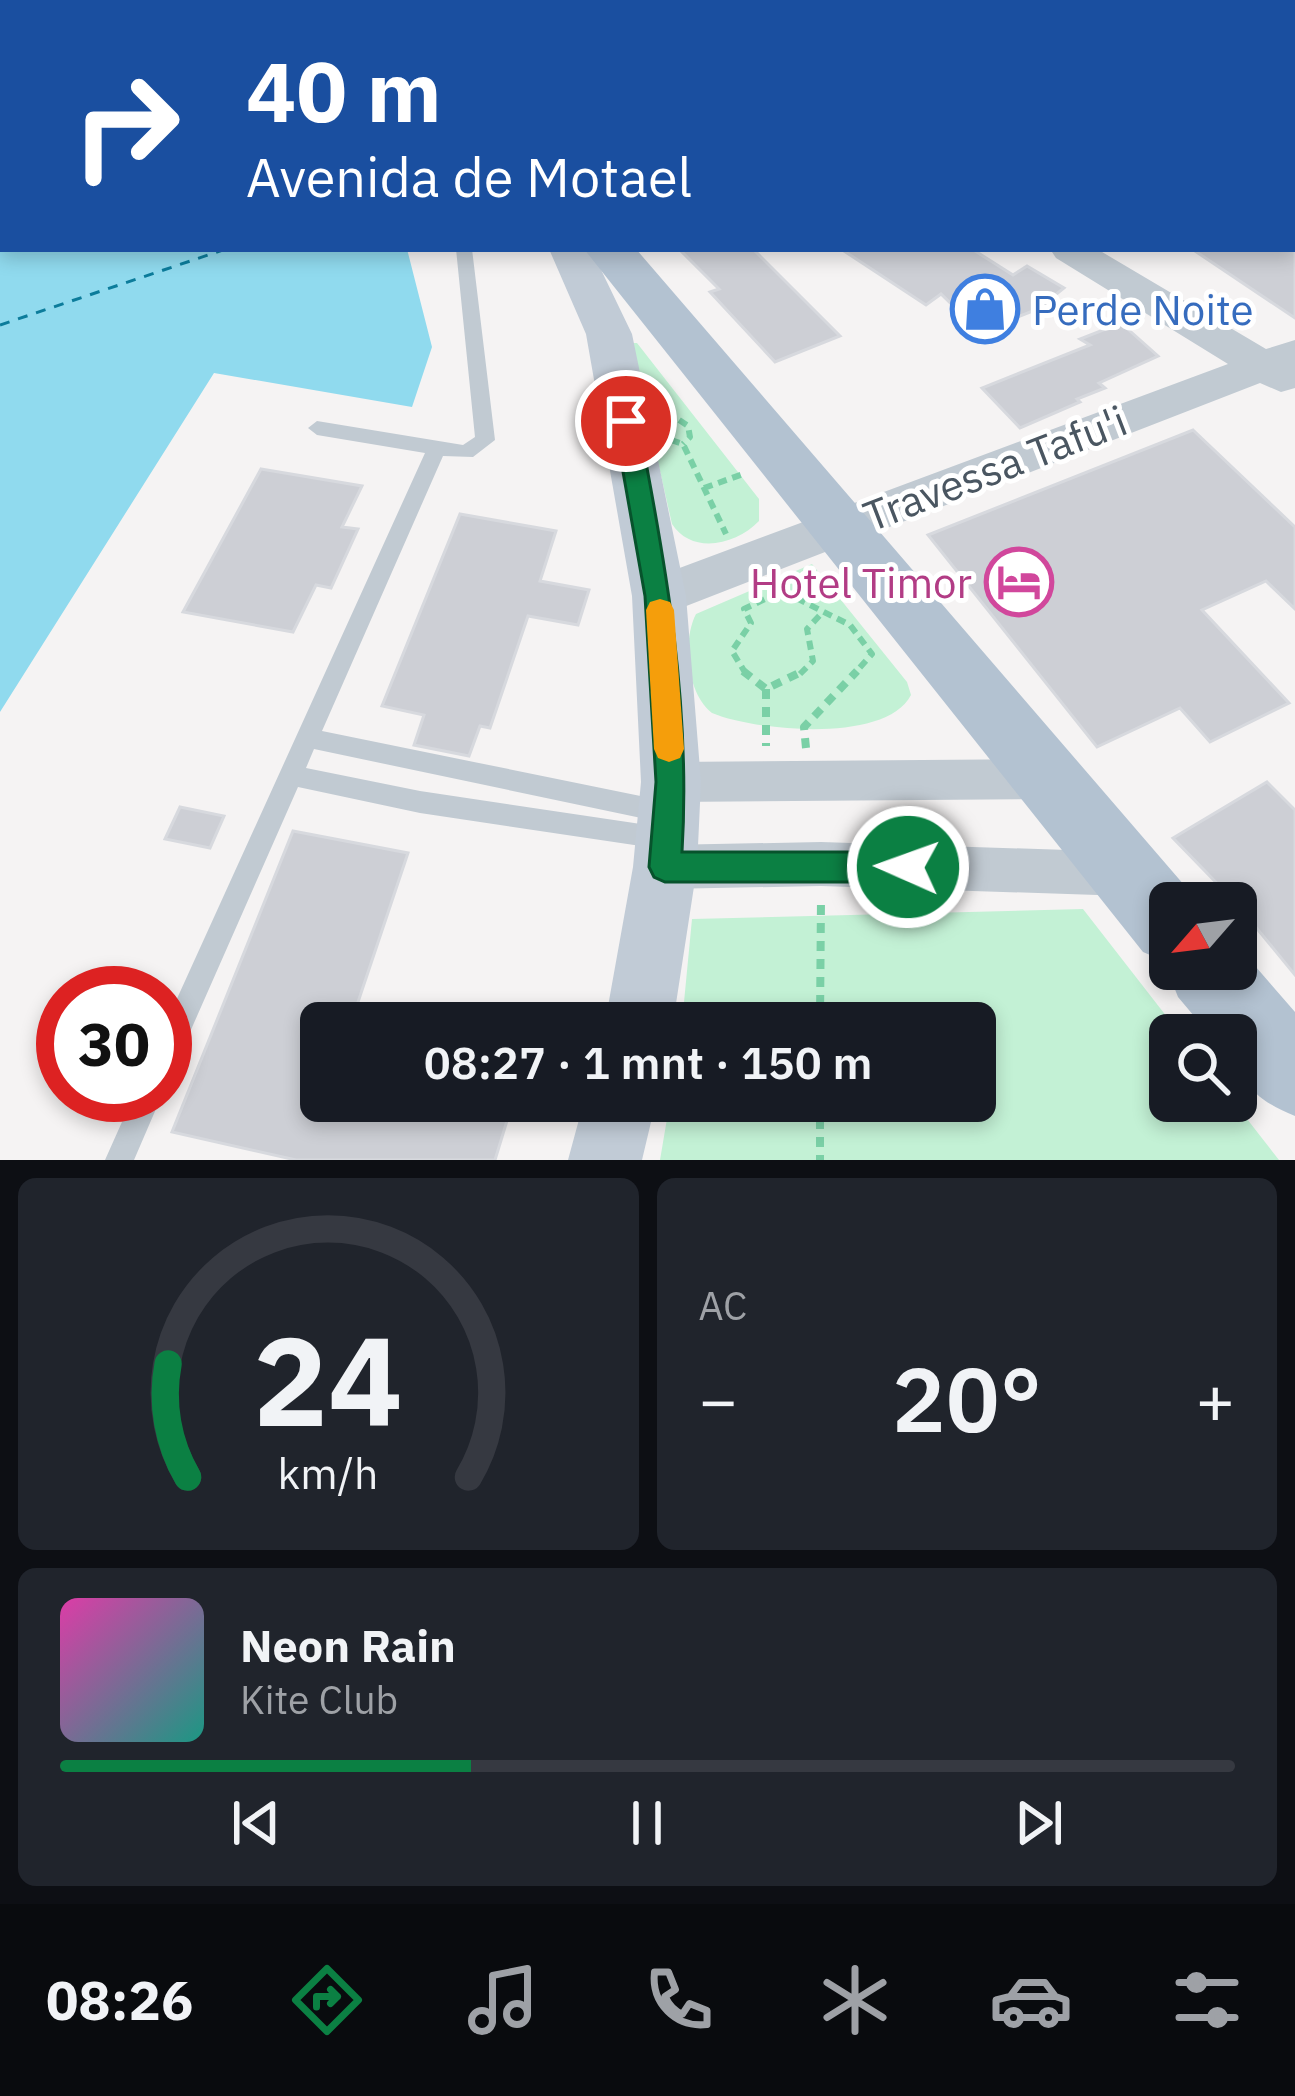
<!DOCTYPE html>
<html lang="id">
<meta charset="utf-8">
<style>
:root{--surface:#171b24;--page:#20242c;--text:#f1f3f6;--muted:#9ea1a6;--line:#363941;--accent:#0b8043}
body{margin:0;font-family:"IBM Plex Sans",sans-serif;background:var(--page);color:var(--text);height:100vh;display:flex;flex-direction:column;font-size:45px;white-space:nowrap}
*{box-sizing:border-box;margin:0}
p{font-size:39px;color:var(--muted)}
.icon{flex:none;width:66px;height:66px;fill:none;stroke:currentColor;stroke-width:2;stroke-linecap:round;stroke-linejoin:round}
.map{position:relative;height:1160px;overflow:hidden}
.sheet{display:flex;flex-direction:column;gap:18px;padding:18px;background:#0d0f14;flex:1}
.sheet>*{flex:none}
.hud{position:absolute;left:0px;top:0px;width:1296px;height:252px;box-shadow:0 6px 18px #0003;background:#1a4fa0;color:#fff;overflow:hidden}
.needle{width:78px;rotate:242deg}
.tools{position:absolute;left:1149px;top:882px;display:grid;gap:24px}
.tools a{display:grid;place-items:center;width:108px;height:108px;border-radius:18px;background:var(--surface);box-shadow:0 6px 18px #0003;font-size:60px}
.speed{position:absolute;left:36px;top:966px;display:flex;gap:24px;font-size:60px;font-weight:700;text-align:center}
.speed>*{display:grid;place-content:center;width:156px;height:156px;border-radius:50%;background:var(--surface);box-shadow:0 6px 18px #0003;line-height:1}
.speed .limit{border:18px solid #d22;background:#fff;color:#111}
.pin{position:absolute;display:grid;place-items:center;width:102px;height:102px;color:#fff;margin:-51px;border:6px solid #fff;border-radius:50%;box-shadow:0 3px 12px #0007}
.me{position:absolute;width:132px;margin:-66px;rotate:272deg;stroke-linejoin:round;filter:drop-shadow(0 0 9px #0008)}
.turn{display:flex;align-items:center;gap:42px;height:252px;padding:0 48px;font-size:54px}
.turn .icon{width:156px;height:156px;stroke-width:2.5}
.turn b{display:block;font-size:84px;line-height:102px}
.big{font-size:90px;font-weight:600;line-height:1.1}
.sheet .tile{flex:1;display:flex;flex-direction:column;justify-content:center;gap:18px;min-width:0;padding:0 42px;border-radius:18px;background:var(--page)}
.sheet .dial{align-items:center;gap:0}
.dial svg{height:312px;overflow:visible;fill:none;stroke:var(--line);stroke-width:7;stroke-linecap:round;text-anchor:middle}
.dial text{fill:var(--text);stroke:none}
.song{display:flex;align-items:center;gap:36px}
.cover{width:144px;height:144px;border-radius:18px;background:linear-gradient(135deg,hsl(320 70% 55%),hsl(170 70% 35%))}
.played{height:12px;border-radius:6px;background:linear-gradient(90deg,var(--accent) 35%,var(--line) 35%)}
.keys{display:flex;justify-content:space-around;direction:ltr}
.heat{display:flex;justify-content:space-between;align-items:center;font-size:66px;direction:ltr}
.sheet .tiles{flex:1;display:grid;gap:18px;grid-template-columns:1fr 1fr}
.tile:last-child{grid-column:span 2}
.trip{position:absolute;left:300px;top:1002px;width:696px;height:120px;border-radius:18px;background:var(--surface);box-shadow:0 6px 18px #0003;font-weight:600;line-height:120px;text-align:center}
.dock{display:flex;height:192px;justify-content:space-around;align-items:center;background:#090b0e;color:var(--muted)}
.dock .icon{width:84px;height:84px}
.dock .on{color:var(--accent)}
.dock b{font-size:54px;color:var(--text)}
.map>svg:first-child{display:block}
.green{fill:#c3f1d5}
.water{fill:#90daee}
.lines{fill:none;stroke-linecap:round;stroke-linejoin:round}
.ferry{stroke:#0c7c9b;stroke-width:3;stroke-dasharray:10 9;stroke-linecap:butt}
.building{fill:#cdcfd5;stroke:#d7d9de;stroke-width:3}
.path-far1{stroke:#7ad0a6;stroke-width:6;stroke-dasharray:9 6;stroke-linecap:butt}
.path{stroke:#7ad0a6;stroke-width:8;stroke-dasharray:10 8;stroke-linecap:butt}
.service{fill:#c1cad2;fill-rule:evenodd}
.minor{fill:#c1cad2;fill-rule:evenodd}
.tertiary{fill:#c1cad2;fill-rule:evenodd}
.secondary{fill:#c1cbd6;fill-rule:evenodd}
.primary{fill:#b3c2d1;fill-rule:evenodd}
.route{fill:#0b8043;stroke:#07532c;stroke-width:3}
.slow{fill:#f59e0b}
.labels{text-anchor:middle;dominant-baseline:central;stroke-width:10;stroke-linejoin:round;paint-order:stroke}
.shop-label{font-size:42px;fill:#366cbe;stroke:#fff;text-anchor:start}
.street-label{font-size:42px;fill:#4a5661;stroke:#fff}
.hotel-label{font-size:42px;fill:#b23c85;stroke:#fff;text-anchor:end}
</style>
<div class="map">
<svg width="1295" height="1160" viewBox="0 0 1295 1160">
<rect width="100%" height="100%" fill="#f5f3f3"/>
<path class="green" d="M 631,343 L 637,343 L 759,499 L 759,521 C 736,545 692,555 672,524 Z
M 812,564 L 907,682 L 911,695 C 886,744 755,731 712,713 C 687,694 682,641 696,614 Z
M 1083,909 L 1181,1035 L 1170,1035 L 1170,1101 L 1233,1101 L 1279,1160 L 660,1160 L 670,1101 L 975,1101 L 975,1023 L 682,1023 L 692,919 Z"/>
<path class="water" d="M 0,0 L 164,3 L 3,3 L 3,249 L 407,249 L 432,347 L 412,407 L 214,373 L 0,712 Z"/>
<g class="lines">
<path class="ferry" d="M 0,325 L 226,249"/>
</g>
<path class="building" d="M 679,249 L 753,249 L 840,336 L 775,362 L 710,292 L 719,289 Z
M 841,249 L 972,249 L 1013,275 L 1027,266 L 1064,288 L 1038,309 L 980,332 L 941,294 L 926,305 Z
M 1192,249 L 1295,249 L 1295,318 Z
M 1121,323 L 1158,356 L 1099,383 L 1105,388 L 1077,399 L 1080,402 L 1020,428 L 982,388 L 1090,345 L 1080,339 Z
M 1193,430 L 1295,527 L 1295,609 L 1266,581 L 1202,610 L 1289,703 L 1210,742 L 1180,708 L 1097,747 L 928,535 Z
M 261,469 L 362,486 L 342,527 L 358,529 L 331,588 L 316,585 L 293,632 L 183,612 Z
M 460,514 L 556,531 L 540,581 L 589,590 L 578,625 L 528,616 L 490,728 L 480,726 L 469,756 L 414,745 L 424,715 L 382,706 Z
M 1267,782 L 1295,810 L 1295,975 L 1236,903 L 1173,838 Z
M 180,807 L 224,816 L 210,848 L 165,839 Z
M 293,831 L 408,853 L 351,1023 L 321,1023 L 321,1101 L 513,1101 L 495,1160 L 296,1160 L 172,1132 Z"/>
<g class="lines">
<path class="path-far1" d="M 665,420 L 676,418 L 688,426 L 690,437 L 683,444
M 671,440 L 683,444 L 726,534
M 704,488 L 746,473
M 746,674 L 732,651 L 751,623 L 744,609 L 782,591 L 850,625 L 872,654 L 854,674
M 800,674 L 813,661 L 807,629 L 821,614"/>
<path class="path" d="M 743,671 L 766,689 L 803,671
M 766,689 L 766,746
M 806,748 L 804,727 L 857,671
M 820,1023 L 821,898
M 820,1101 L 820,1160"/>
<path class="service" d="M 243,0 L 258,0 L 260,3 L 245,3 Z
M 892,0 L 908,0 L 911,3 L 895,3 Z
M 456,249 L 472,249 L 495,440 L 473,457 L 443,456 L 322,731 L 665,801 L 674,804 L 677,812 L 674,820 L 665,823 L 314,749 L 306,768 L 420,791 L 661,827 L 670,830 L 673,838 L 670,846 L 661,849 L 420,813 L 298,787 L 175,1066 L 165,1070 L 165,1025 L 425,453 L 317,435 L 308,428 L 317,421 L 463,445 L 475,437 Z
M 134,1095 L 162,1095 L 134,1160 L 105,1160 Z"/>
<path class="minor" d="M 1044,759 L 1060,765 L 1066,779 L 1060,793 L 1044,799 L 671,802 L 655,796 L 649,782 L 655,768 L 671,762 Z
M 821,842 L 1127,852 L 1143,859 L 1150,874 L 1143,889 L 1127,896 L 821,886 L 665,889 L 649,882 L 642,867 L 649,852 L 665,845 Z"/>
<path class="tertiary" d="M 1141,0 L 1174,0 L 1176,3 L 1143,3 Z
M 1293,76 L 1295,77 L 1295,98 L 1293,97 Z
M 1050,249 L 1097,249 L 1266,349 L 1295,340 L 1295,388 L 1281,392 L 1260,383 L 676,610 L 659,616 L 642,610 L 635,596 L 642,582 L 1228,364 L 1056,258 Z"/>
<path class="secondary" d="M 549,249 L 591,249 L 632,334 L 686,596 L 701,782 L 697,867 L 673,1023 L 605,1023 L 633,867 L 641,782 L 632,596 L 586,334 Z
M 584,1101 L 656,1101 L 642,1160 L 568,1160 Z"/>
<path class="primary" d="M 330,0 L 372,0 L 374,3 L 332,3 Z
M 584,249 L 636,249 L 1197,900 L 1199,903 L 1170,903 L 1170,969 L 1236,969 L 1236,944 L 1295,1012 L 1295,1116 C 1253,1099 1236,1081 1236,1035 L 1210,1035 L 1178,997 L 1167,969 L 1169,963 L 1143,952 Z"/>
</g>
<path class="route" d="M 626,412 L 638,421 C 666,564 691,705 682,852 L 908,852 L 919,857 L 924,867 L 919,878 L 908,882 L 665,882 L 654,877 L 649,867 L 656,782 L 645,596 L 614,421 Z"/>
<path class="slow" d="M 660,599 L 670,602 L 674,610 L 684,749 L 680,758 L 669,762 L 658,758 L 654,749 L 646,610 L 650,602 Z"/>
<defs>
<symbol id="shop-ring" viewBox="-11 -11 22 22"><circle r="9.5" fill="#fff" stroke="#3f7fe0" stroke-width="1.5"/><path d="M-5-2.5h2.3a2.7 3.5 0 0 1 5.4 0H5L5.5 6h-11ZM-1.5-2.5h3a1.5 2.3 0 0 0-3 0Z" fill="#3f7fe0"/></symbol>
<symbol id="hotel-ring" viewBox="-11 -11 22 22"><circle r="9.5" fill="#fff" stroke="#d1479c" stroke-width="1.5"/><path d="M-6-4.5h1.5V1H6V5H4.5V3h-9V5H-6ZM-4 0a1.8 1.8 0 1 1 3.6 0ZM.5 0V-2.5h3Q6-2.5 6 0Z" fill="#d1479c"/></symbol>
</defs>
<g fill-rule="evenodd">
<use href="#shop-ring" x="947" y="271" width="76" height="76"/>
<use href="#hotel-ring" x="981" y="544" width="76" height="76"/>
</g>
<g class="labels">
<g class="shop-label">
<text x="1032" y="309">Perde Noite</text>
</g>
<g class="street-label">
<text transform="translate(995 468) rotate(-21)">Travessa Tafu'i</text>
</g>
<g class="hotel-label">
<text x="972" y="582">Hotel Timor</text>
</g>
</g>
</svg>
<div class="tools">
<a><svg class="needle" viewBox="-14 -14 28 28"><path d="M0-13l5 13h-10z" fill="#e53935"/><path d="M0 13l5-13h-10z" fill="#9ea1a6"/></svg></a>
<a><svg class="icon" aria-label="search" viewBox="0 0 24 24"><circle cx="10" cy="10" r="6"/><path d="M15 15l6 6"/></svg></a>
</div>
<div class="speed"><div class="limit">30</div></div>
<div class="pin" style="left:626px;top:421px;background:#d93025"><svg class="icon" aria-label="arrive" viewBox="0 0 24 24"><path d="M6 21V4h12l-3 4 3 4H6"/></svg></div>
<svg class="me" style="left:908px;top:867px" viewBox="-20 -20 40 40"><circle r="17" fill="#0b8043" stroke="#fff" stroke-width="3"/><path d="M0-11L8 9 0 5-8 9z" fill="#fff"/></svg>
<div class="trip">08:27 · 1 mnt · 150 m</div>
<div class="hud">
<div class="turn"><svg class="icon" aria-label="right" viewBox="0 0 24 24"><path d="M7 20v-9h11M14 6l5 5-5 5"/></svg><div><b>40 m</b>Avenida de Motael</div></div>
</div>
</div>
<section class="sheet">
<div class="tiles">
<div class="tile dial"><svg viewBox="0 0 100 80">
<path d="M14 69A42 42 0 1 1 86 69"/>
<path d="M14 69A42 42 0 0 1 9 40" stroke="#0b8043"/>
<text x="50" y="56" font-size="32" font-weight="700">24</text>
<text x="50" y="72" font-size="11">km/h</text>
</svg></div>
<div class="tile"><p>AC</p>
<div class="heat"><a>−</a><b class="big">20°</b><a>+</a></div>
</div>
<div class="tile">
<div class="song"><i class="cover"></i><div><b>Neon Rain</b><p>Kite Club</p></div></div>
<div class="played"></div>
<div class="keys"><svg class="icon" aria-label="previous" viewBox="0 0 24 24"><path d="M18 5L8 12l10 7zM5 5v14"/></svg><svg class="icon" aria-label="pause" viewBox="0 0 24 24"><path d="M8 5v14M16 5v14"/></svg><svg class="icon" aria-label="next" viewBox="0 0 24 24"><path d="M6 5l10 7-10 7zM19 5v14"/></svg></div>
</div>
</div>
</section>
<nav class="dock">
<b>08:26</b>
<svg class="icon on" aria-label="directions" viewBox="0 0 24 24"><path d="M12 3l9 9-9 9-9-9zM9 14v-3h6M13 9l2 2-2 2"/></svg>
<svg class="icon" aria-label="music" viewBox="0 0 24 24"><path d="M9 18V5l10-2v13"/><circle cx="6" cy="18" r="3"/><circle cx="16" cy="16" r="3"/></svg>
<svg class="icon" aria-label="phone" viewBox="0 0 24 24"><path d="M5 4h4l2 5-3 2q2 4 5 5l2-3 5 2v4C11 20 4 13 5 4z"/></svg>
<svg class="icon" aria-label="climate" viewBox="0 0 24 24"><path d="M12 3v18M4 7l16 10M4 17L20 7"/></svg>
<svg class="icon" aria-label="car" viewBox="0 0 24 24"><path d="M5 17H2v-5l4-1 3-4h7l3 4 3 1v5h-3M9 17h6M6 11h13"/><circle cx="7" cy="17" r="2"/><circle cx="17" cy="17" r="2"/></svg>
<svg class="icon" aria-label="filters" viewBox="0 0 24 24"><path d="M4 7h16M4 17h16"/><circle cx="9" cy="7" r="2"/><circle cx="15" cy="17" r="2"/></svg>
</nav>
